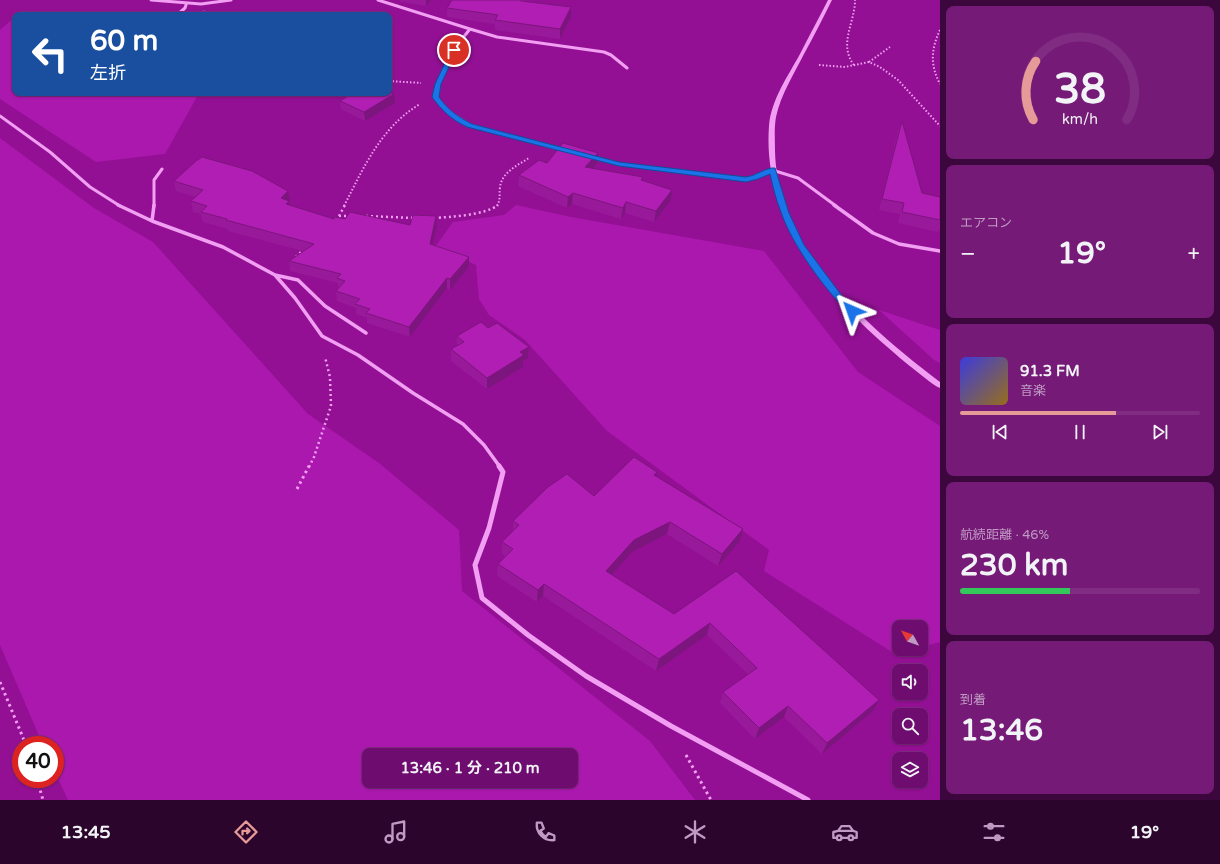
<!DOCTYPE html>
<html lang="ja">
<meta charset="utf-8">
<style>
:root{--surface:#6e0c6f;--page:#761a77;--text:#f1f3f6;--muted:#bf9bc3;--line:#802c82;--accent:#e69b98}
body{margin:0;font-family:"Varela Round","Noto Sans JP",sans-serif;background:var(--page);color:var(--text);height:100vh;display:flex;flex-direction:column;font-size:15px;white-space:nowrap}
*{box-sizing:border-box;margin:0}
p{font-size:13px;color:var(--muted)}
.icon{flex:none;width:22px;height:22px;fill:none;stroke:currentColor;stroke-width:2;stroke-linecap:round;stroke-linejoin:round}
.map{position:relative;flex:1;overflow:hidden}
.side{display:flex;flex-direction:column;gap:6px;padding:6px;background:#3c073d;width:280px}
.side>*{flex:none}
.top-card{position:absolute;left:12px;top:12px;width:380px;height:84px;border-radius:8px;box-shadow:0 1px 3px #0004,0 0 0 1px var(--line);background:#1a4fa0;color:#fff;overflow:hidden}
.needle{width:26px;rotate:310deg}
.tools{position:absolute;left:892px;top:620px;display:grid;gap:8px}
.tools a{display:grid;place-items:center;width:36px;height:36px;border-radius:8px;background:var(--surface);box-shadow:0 1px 3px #0004,0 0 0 1px var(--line);font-size:20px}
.speed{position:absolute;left:12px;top:736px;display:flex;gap:8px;font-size:20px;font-weight:700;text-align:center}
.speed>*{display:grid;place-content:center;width:52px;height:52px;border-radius:50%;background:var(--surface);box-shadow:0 1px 3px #0004,0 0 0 1px var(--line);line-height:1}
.speed .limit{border:6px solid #d22;background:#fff;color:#111}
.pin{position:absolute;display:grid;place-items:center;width:34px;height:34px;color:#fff;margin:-17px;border:2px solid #fff;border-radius:50%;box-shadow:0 1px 4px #0007}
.me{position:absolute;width:44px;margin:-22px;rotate:317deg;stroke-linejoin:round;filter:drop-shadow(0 0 3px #0008)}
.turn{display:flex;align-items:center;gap:14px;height:84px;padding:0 12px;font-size:18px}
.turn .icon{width:52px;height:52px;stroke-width:2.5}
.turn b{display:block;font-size:28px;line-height:34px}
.big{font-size:30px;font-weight:700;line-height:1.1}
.side .tile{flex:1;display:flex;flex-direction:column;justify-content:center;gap:6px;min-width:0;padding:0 14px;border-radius:8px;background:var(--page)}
.side .dial{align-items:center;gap:0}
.dial svg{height:104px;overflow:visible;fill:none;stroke:var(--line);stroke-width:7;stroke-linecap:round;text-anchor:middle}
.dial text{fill:var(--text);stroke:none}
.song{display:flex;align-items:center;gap:12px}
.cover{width:48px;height:48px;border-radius:6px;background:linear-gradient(135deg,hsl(240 70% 55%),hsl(40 70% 35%))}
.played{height:4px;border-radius:2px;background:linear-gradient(90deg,var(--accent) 65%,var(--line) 65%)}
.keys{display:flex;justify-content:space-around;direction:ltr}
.heat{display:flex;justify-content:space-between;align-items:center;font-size:22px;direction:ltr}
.charge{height:6px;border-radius:3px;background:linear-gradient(90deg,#34c759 46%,var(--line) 0)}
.trip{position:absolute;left:362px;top:748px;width:216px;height:40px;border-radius:8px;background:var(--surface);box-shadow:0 1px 3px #0004,0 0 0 1px var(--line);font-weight:700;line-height:40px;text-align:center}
.dock{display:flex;height:64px;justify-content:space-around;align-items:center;background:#2c052c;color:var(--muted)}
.dock .icon{width:28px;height:28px}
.dock .active{color:var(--accent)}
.dock b{font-size:18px;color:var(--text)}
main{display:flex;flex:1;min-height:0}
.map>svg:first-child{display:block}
.green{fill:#ab18ae;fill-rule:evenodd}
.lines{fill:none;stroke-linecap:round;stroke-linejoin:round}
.path-far2{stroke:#f19ef3;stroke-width:2;stroke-dasharray:1.5 2;stroke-linecap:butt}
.path-far1{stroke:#f19ef3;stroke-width:2.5;stroke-dasharray:2 3;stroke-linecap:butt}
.path{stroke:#f19ef3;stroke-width:3;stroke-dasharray:2.5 3.5;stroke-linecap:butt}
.minor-far2{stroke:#f19ef3;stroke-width:3}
.minor-far1{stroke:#f19ef3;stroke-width:3.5}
.minor{stroke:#f19ef3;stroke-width:5}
.tertiary{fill:#f19ef3;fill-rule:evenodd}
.wall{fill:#981a9a}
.shaded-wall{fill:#7c157d}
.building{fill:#b11eb3;stroke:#7c157d}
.route{fill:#1a73e8;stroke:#114b97}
</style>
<main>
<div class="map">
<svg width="940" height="800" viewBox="0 0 940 800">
<rect width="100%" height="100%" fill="#931094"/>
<path class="green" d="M 15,17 L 15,93 L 196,93 L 198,95 L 165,154 L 96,162 L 0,99 L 0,30 Z
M 0,138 L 94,208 L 153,242 L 308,414 L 379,463 L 459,530 L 462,591 L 650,741 L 695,800 L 68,800 L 55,772 L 55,745 L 43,745 L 0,645 ZM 369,755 L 571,755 L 571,781 L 369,781 Z
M 516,205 L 571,217 L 764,251 L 858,372 L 940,426 L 940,642 L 921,647 L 921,627 L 899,627 L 899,649 L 914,649 L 895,654 L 764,571 L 769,550 L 607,431 L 525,340 L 489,315 L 479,299 L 476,265 L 435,247 L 453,222 L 504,215 Z
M 879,310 L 940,330 L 940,363 L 934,360 Z"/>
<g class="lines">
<path class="path-far2" d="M 940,30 C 931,49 930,65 940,84
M 869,62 L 890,47
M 819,65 L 845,67 L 869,62 L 880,67 L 898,80 L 940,126
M 854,65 C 838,44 855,23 855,0
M 389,81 L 421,83
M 344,206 C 364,167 381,127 420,104
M 497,206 C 501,199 499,194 500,187 C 502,172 518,165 529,158"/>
<path class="path-far1" d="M 339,216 L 349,216
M 366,216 L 415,218
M 434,218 C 450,217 486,215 498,205
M 335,219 L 339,216 L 345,205
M 296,257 L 304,249
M 309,467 L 314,457 L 331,406 L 330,377 L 325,357"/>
<path class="path" d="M 297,489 L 309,466
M 0,682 L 26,745
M 686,755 L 711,800
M 37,779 L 43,800"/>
<path class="minor-far2" d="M 151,0 L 201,4 L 231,0
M 378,0 L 470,29 C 453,49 441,71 435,97 L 451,113 L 470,125 L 562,150
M 177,15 L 185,8 L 186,5
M 470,29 L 497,37 L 604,52 L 611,55 L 627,68
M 0,116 L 50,152 L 90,187 L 120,206
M 592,157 L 619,164 L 747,179 L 755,178 L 772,170 L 798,178 L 836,206
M 154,206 L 154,180 L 162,169"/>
<path class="minor-far1" d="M 118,205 L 152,221 L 223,247 L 275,275 L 295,298 L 322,336 L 358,355 L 413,393 L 463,424 L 484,445 L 500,467
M 834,205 L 873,233 L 899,244 L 940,251
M 152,221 L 154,205
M 275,275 L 298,280 L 325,306 L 366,333"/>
<path class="minor" d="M 499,466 L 503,472 L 489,528 L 475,565 L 482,598 L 528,635 L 586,676 L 671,726 L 808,800"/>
<path class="tertiary" d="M 828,0 L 832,0 C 823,18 814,36 804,54 C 794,74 781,94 776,117 C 774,128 775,140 775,151 C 777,250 868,327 940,382 L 940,388 C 935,386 930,382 925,378 C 914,369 903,361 892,351 C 826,295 762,219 769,126 C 771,100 788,76 800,54 C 809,36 819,18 828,0 Z"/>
</g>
<path class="wall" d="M 400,0 L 431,0 L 426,6 L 400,2 Z
M 452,0 L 525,0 L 525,1 L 571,7 L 571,17 L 560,39 L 495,30 L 495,24 L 447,17 L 447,8 Z
M 340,101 L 395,103 L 365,121 L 341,109 Z
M 902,121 L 922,193 L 940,197 L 940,228 L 938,232 L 898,223 L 900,214 L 879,210 L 898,131 Z
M 597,164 L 593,169 L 642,181 L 671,200 L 654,222 L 625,213 L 621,219 L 572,204 L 567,208 L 518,186 L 519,175 Z
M 174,181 L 290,201 L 289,202 L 289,205 L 334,219 L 410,225 L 436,216 L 437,227 L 432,245 L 469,267 L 450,290 L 447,288 L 410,337 L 367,323 L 367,318 L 356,314 L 356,308 L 337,301 L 336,291 L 338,288 L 338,283 L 290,271 L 289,261 L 303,251 L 228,231 L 228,229 L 203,222 L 201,214 L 193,212 L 191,201 L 196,197 L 176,191 Z
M 457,336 L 529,347 L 528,358 L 523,361 L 523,367 L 487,389 L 451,361 L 451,349 L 457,346 Z
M 656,477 L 743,529 L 740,541 L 718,566 L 667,534 L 632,552 L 612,575 L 674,614 L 736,571 L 873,711 L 822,754 L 784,717 L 755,739 L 720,703 L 723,692 L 748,674 L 707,635 L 656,671 L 543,596 L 537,602 L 497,576 L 498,564 L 505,556 L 502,554 L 502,542 L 513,531 L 513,521 Z"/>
<path class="shaded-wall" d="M 426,0 L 431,0 L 426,6 Z
M 571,7 L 571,17 L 560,39 L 560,29 Z
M 394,94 L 395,103 L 365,121 L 364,112 Z
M 598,153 L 597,164 L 584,178 L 585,167 Z
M 672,190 L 671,200 L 654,222 L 656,211 Z
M 288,191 L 290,201 L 289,202 L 290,211 L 281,198 Z
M 573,193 L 572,204 L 567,208 L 568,197 Z
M 626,202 L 625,213 L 621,219 L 623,208 Z
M 436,216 L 437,227 L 430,254 L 430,244 Z
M 469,257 L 469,267 L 450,290 L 450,279 Z
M 447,278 L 447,288 L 410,337 L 409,327 Z
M 529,347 L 528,358 L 523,361 L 523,367 L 487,389 L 487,378 L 520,352 Z
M 657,472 L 655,484 L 654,475 Z
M 670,522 L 667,534 L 632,552 L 605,583 L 606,571 L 634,540 Z
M 743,529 L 740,541 L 718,566 L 722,554 Z
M 544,584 L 543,596 L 537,602 L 538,590 Z
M 710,623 L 707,635 L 656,671 L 659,659 Z
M 879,700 L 873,711 L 822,754 L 827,743 Z
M 788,706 L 784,717 L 755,739 L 759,728 Z"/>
<path class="building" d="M 452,0 L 521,0 L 521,1 L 571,7 L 560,29 L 495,20 L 498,15 L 447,8 Z
M 204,9 L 218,15 L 191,15 Z
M 389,92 L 394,94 L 364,112 L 340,101 L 353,93 L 389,93 Z
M 902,121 L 922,193 L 940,197 L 940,220 L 902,212 L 904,203 L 882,199 Z
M 563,143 L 598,153 L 585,167 L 643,177 L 641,180 L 672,190 L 656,211 L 626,202 L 623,208 L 573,193 L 568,197 L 519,175 L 539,160 L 547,163 Z
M 202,157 L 252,171 L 288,191 L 281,198 L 289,201 L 286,204 L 334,219 L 335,217 L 345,219 L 350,212 L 410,225 L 413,215 L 436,216 L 430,244 L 469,257 L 450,279 L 447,278 L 409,327 L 366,313 L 370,309 L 355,304 L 360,299 L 336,291 L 345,281 L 337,278 L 341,274 L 289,261 L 314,244 L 226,220 L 227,219 L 201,212 L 207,206 L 191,201 L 203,190 L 174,181 L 196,161 Z
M 481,322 L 488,328 L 497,323 L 529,347 L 520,352 L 524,355 L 487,378 L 451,349 L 464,342 L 457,336 Z
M 634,457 L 657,472 L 654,475 L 743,529 L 722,554 L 670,522 L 634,540 L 606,571 L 674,614 L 736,571 L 879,700 L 827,743 L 788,706 L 759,728 L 723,692 L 757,668 L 710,623 L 659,659 L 544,584 L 538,590 L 498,564 L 513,549 L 502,542 L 519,525 L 513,521 L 548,487 L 567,474 L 594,496 Z"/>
<path class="route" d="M 454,48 L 457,50 L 441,84 L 439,97 C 448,110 458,117 472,124 L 619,162 L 746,177 C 756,176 766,167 775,168 L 789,213 L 804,245 L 845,300 L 856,311 L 855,313 L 849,313 C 825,290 791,243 781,212 C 776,200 773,187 770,174 L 758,179 L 746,182 L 619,166 L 467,127 C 452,120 442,111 432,97 L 435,84 L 451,50 Z"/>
</svg>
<div class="tools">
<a><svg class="needle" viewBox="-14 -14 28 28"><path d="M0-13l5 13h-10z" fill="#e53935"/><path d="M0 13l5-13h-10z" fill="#bf9bc3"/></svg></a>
<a><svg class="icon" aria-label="sound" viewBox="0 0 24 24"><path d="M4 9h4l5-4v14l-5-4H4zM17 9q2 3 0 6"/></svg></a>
<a><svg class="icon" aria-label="search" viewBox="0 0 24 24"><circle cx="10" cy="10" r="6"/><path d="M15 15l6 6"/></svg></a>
<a><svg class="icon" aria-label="layers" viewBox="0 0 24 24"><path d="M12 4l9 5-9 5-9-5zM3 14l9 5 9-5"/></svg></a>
</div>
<div class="speed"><div class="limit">40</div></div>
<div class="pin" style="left:454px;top:50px;background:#d93025"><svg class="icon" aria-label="arrive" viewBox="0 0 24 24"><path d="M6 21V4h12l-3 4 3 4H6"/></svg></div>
<svg class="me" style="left:852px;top:311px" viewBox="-20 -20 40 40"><path d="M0-17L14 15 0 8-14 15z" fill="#1a73e8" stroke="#fff" stroke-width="4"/></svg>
<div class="trip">13:46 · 1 分 · 210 m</div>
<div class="top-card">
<div class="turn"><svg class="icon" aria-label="left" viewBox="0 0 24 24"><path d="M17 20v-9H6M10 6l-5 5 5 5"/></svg><div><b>60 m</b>左折</div></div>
</div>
</div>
<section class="side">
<div class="tile dial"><svg viewBox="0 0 100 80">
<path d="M14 69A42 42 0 1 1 86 69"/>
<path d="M14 69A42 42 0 0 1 16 24" stroke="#e69b98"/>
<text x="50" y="56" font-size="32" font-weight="700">38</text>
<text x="50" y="72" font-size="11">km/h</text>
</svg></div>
<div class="tile"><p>エアコン</p>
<div class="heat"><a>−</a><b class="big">19°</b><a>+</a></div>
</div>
<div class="tile">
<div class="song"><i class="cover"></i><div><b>91.3 FM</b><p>音楽</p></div></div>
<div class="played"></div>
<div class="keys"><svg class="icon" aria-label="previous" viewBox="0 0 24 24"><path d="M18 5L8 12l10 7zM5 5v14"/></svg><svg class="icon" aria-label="pause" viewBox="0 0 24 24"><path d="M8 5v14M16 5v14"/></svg><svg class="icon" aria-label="next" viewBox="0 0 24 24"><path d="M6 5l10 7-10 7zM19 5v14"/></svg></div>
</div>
<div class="tile"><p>航続距離 · 46%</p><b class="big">230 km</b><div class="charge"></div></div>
<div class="tile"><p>到着</p><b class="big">13:46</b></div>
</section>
</main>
<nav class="dock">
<b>13:45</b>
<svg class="icon active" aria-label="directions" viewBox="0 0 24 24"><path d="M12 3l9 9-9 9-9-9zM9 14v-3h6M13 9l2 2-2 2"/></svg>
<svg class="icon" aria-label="music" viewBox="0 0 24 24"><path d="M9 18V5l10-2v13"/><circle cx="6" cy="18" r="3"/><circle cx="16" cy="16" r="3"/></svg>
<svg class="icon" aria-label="phone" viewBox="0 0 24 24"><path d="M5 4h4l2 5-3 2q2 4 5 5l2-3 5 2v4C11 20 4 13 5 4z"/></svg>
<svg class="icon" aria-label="climate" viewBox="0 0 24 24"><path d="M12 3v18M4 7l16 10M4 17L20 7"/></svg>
<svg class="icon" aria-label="car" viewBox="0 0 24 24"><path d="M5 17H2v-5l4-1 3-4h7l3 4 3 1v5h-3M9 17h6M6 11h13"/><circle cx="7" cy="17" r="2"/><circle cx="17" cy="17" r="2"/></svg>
<svg class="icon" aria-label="filters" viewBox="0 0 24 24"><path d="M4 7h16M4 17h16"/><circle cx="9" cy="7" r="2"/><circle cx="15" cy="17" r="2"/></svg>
<b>19°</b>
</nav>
